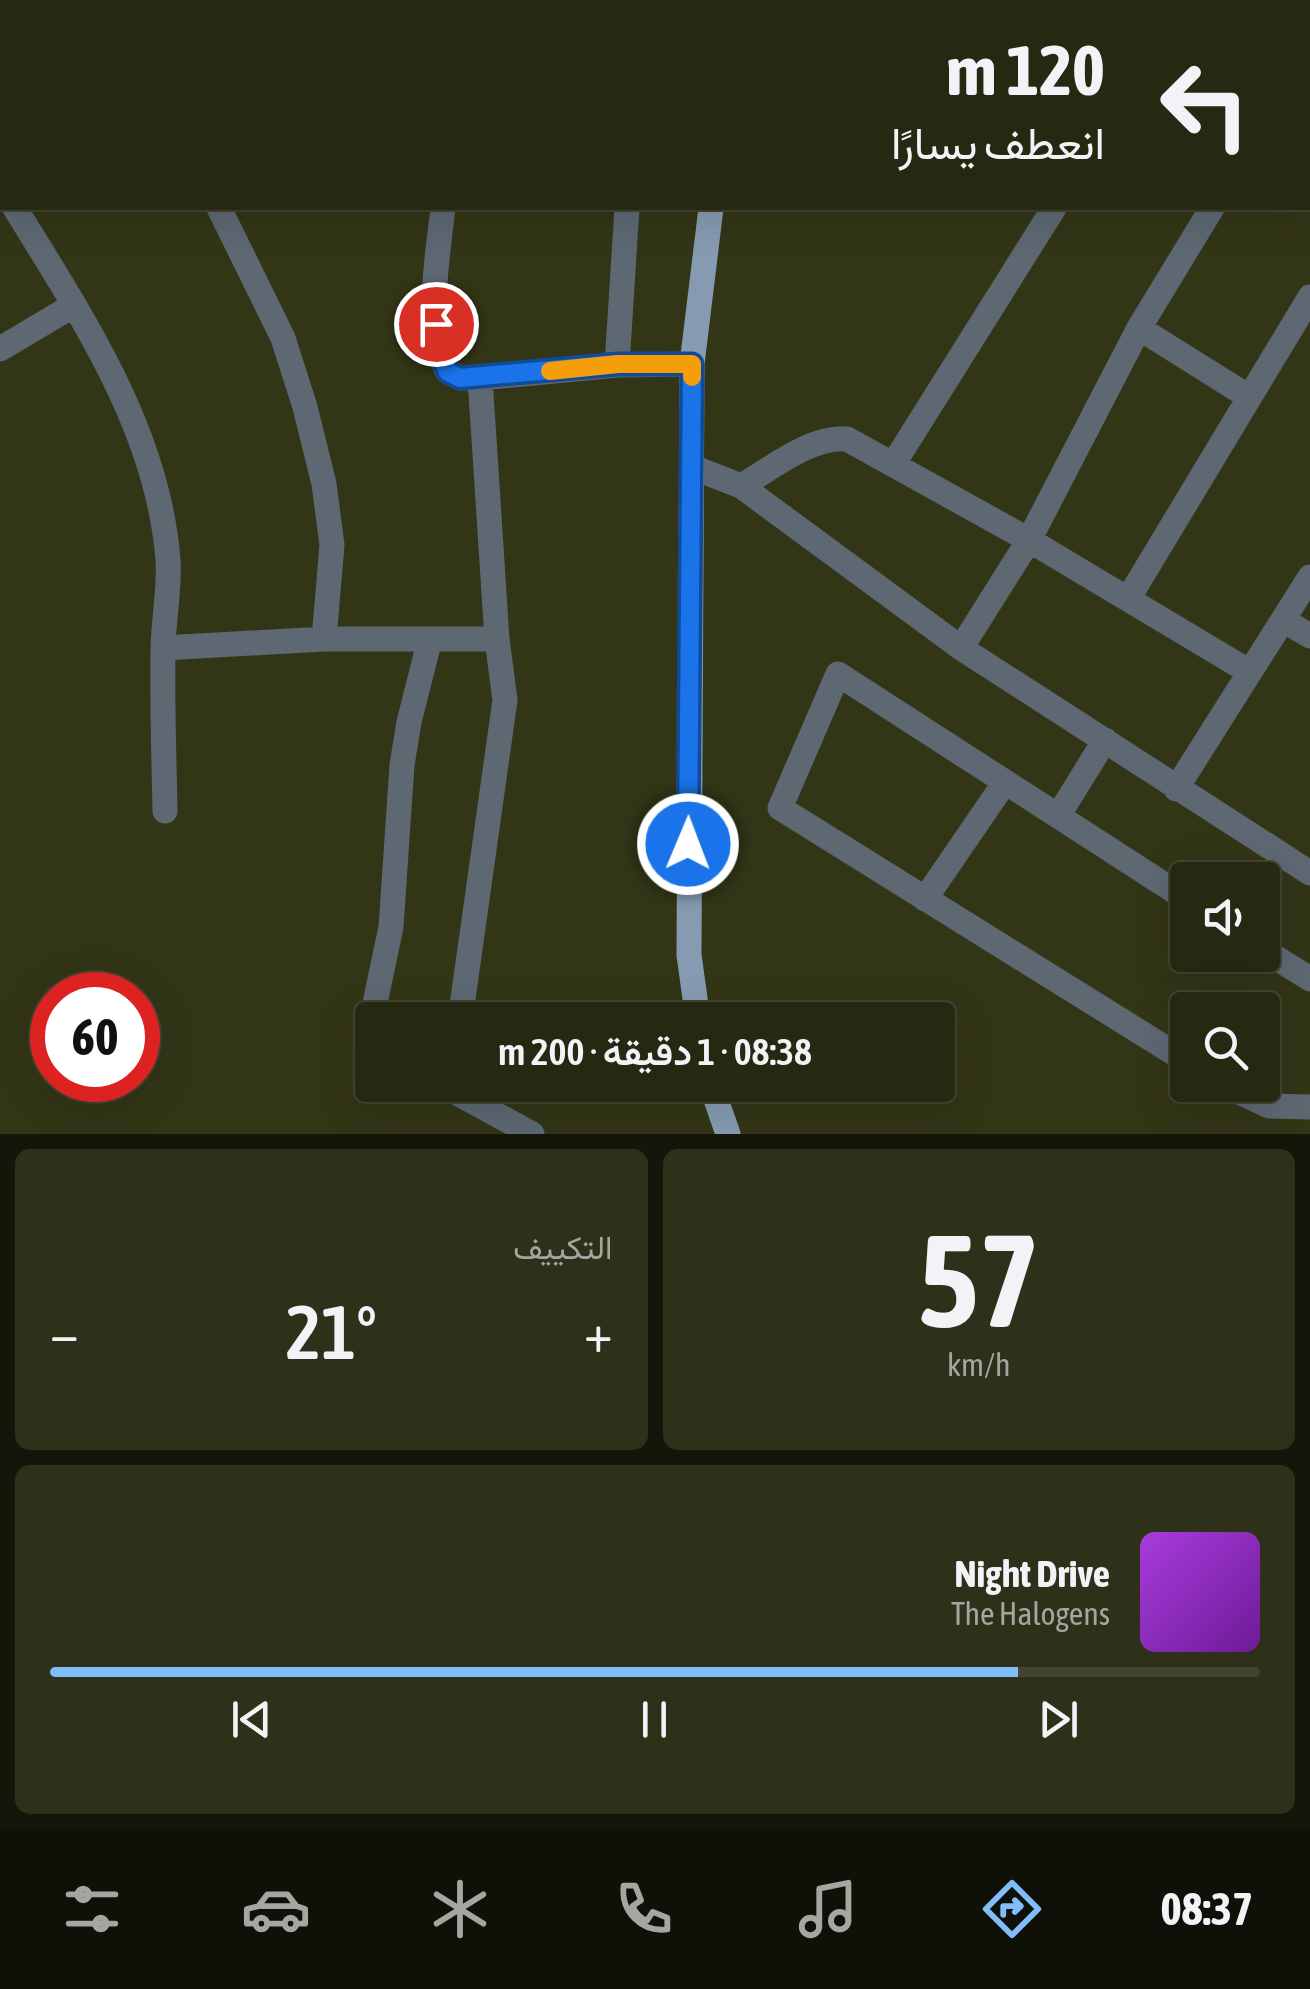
<!DOCTYPE html>
<html lang="ar">
<meta charset="utf-8">
<style>
:root{--surface:#262811;--page:#2e301a;--text:#f1f3f6;--muted:#a4a69f;--line:#424431;--accent:#80bdfa}
body{margin:0;font-family:"Asap Condensed",Vazirmatn,sans-serif;background:var(--page);color:var(--text);direction:rtl;height:100vh;display:flex;flex-direction:column;font-size:38px;white-space:nowrap}
*{box-sizing:border-box;margin:0}
p{font-size:32px;color:var(--muted)}
.icon{flex:none;width:55px;height:55px;fill:none;stroke:currentColor;stroke-width:2;stroke-linecap:round;stroke-linejoin:round}
.map{position:relative;height:1134px;overflow:hidden;direction:ltr}
.sheet{display:flex;flex-direction:column;gap:15px;padding:15px;background:#151609;flex:1}
.sheet>*{flex:none}
.guide{position:absolute;left:0px;top:0px;width:1310px;height:210px;box-shadow:0 10px 40px #0002,0 0 0 2px var(--line);direction:rtl;background:#262811;color:var(--text);overflow:hidden}
.tools{position:absolute;left:1170px;top:862px;display:grid;gap:20px}
.tools a{display:grid;place-items:center;width:110px;height:110px;border-radius:10px;background:var(--surface);box-shadow:0 10px 40px #0002,0 0 0 2px var(--line);font-size:50px}
.speed{position:absolute;left:30px;top:972px;display:flex;gap:20px;font-size:50px;font-weight:700;text-align:center}
.speed>*{display:grid;place-content:center;width:130px;height:130px;border-radius:50%;background:var(--surface);box-shadow:0 10px 40px #0002,0 0 0 2px var(--line);line-height:1}
.speed .limit{border:15px solid #d22;background:#fff;color:#111}
.pin{position:absolute;display:grid;place-items:center;width:85px;height:85px;color:#fff;margin:-42px;border:5px solid #fff;border-radius:50%;box-shadow:0 2px 10px #0007}
.me{position:absolute;width:110px;margin:-55px;rotate:1deg;stroke-linejoin:round;filter:drop-shadow(0 0 8px #0008)}
.turn{display:flex;align-items:center;gap:35px;height:210px;padding:0 40px;font-size:45px}
.turn .icon{width:130px;height:130px;stroke-width:2.5}
.turn b{display:block;font-size:70px;line-height:85px}
.big{font-size:75px;font-weight:600;line-height:1.1}
.sheet .card{flex:1;display:flex;flex-direction:column;justify-content:center;gap:15px;min-width:0;padding:0 35px;border-radius:15px;background:var(--page)}
.sheet .dial{align-items:center;gap:0}
.dial b{font-size:130px;line-height:1}
.song{display:flex;align-items:center;gap:30px}
.cover{width:120px;height:120px;border-radius:15px;background:linear-gradient(135deg,hsl(280 70% 55%),hsl(280 70% 35%))}
.played{height:10px;border-radius:5px;background:linear-gradient(90deg,var(--accent) 80%,var(--line) 80%)}
.keys{display:flex;justify-content:space-around;direction:ltr}
.heat{display:flex;justify-content:space-between;align-items:center;font-size:55px;direction:ltr}
.sheet .tiles{flex:1;display:grid;gap:15px;grid-template-columns:1fr 1fr}
.card:last-child{grid-column:span 2}
.trip{position:absolute;left:355px;top:1002px;width:600px;height:100px;border-radius:10px;background:var(--surface);box-shadow:0 10px 40px #0002,0 0 0 2px var(--line);font-weight:600;line-height:100px;text-align:center;direction:rtl}
.menu{display:flex;height:160px;justify-content:space-around;align-items:center;background:#0f1007;color:var(--muted)}
.menu .icon{width:70px;height:70px}
.menu .selected{color:var(--accent)}
.menu b{font-size:45px;color:var(--text)}
.map>svg:first-child{display:block}
.lines{fill:none;stroke-linecap:round;stroke-linejoin:round}
.minor{stroke:#5d6873;stroke-width:25}
.primary{stroke:#869bb1;stroke-width:25}
.route-casing{stroke:#114b97;stroke-width:25}
.route{stroke:#1a73e8;stroke-width:18}
.slow{stroke:#f59e0b;stroke-width:18}
</style>
<div class="map">
<svg width="1310" height="1134" viewBox="0 0 1310 1134">
<rect width="100%" height="100%" fill="#333517"/>
<g class="lines">
<path class="minor" d="M 102,0 L 104,2
M 442,0 L 442,2
M 634,0 L 634,2
M 1166,0 L 1170,2
M 230,2 L 233,0
M 917,2 L 919,0
M 1189,2 L 1190,0
M 1308,49 L 1310,45
M 1308,93 L 1310,95
M 0,182 L 2,187
M 15,208 C 81,316 158,429 168,560 C 170,590 163,621 163,651 C 162,704 164,757 165,811
M 219,208 L 283,338 L 305,407 L 324,484 L 332,545 L 324,639
M 443,208 C 437,262 425,319 447,371 L 460,378 L 480,378 L 617,365 L 692,364
M 1139,328 L 1249,397
M 0,349 L 74,305
M 617,365 L 627,208
M 894,463 L 1054,208
M 692,467 L 741,486 L 961,648 L 1310,873
M 741,486 C 772,468 811,436 847,439 L 1029,540 L 1248,671
M 1128,599 L 1310,297
M 1283,620 L 1310,636
M 163,648 L 324,639 L 497,639
M 961,648 L 1029,540 L 1139,328 L 1212,208
M 1176,789 L 1310,577
M 1058,816 L 1105,740
M 925,899 L 1005,782
M 1188,900 L 838,674 L 780,808 L 1188,1062
M 1262,949 L 1310,979
M 460,1020 L 505,700 L 497,639 L 480,378
M 366,1046 L 391,927 L 402,765 L 409,722 L 430,639
M 450,1085 L 450,1089 L 532,1134
M 1224,1085 L 1269,1106 L 1310,1107"/>
<path class="primary" d="M 725,2 L 725,0
M 698,1020 L 689,955 L 692,364 L 711,208
M 711,1085 L 728,1134"/>
</g>
<g class="lines">
<defs>
<path id="route" d="M 436,324 L 438,348 L 448,372 L 460,378 L 618,364 L 692,364 L 688,844"/>
</defs>
<use href="#route" class="route-casing"/>
<use href="#route" class="route"/>
<path class="slow" d="M 550,371 L 618,364 L 692,364 L 692,377"/>
</g>
</svg>
<div class="tools">
<a><svg class="icon" aria-label="sound" viewBox="0 0 24 24"><path d="M4 9h4l5-4v14l-5-4H4zM17 9q2 3 0 6"/></svg></a>
<a><svg class="icon" aria-label="search" viewBox="0 0 24 24"><circle cx="10" cy="10" r="6"/><path d="M15 15l6 6"/></svg></a>
</div>
<div class="speed"><div class="limit">60</div></div>
<div class="pin" style="left:436px;top:324px;background:#d93025"><svg class="icon" aria-label="arrive" viewBox="0 0 24 24"><path d="M6 21V4h12l-3 4 3 4H6"/></svg></div>
<svg class="me" style="left:688px;top:844px" viewBox="-20 -20 40 40"><circle r="17" fill="#1a73e8" stroke="#fff" stroke-width="3"/><path d="M0-11L8 9 0 5-8 9z" fill="#fff"/></svg>
<div class="trip">08:38 · 1 دقيقة · 200 m</div>
<div class="guide">
<div class="turn"><svg class="icon" aria-label="left" viewBox="0 0 24 24"><path d="M17 20v-9H6M10 6l-5 5 5 5"/></svg><div><b>120 m</b>انعطف يسارًا</div></div>
</div>
</div>
<section class="sheet">
<div class="tiles">
<div class="card dial"><b>57</b><p>km/h</p></div>
<div class="card"><p>التكييف</p>
<div class="heat"><a>−</a><b class="big">21°</b><a>+</a></div>
</div>
<div class="card">
<div class="song"><i class="cover"></i><div><b>Night Drive</b><p>The Halogens</p></div></div>
<div class="played"></div>
<div class="keys"><svg class="icon" aria-label="previous" viewBox="0 0 24 24"><path d="M18 5L8 12l10 7zM5 5v14"/></svg><svg class="icon" aria-label="pause" viewBox="0 0 24 24"><path d="M8 5v14M16 5v14"/></svg><svg class="icon" aria-label="next" viewBox="0 0 24 24"><path d="M6 5l10 7-10 7zM19 5v14"/></svg></div>
</div>
</div>
</section>
<nav class="menu">
<b>08:37</b>
<svg class="icon selected" aria-label="directions" viewBox="0 0 24 24"><path d="M12 3l9 9-9 9-9-9zM9 14v-3h6M13 9l2 2-2 2"/></svg>
<svg class="icon" aria-label="music" viewBox="0 0 24 24"><path d="M9 18V5l10-2v13"/><circle cx="6" cy="18" r="3"/><circle cx="16" cy="16" r="3"/></svg>
<svg class="icon" aria-label="phone" viewBox="0 0 24 24"><path d="M5 4h4l2 5-3 2q2 4 5 5l2-3 5 2v4C11 20 4 13 5 4z"/></svg>
<svg class="icon" aria-label="climate" viewBox="0 0 24 24"><path d="M12 3v18M4 7l16 10M4 17L20 7"/></svg>
<svg class="icon" aria-label="car" viewBox="0 0 24 24"><path d="M5 17H2v-5l4-1 3-4h7l3 4 3 1v5h-3M9 17h6M6 11h13"/><circle cx="7" cy="17" r="2"/><circle cx="17" cy="17" r="2"/></svg>
<svg class="icon" aria-label="filters" viewBox="0 0 24 24"><path d="M4 7h16M4 17h16"/><circle cx="9" cy="7" r="2"/><circle cx="15" cy="17" r="2"/></svg>
</nav>
